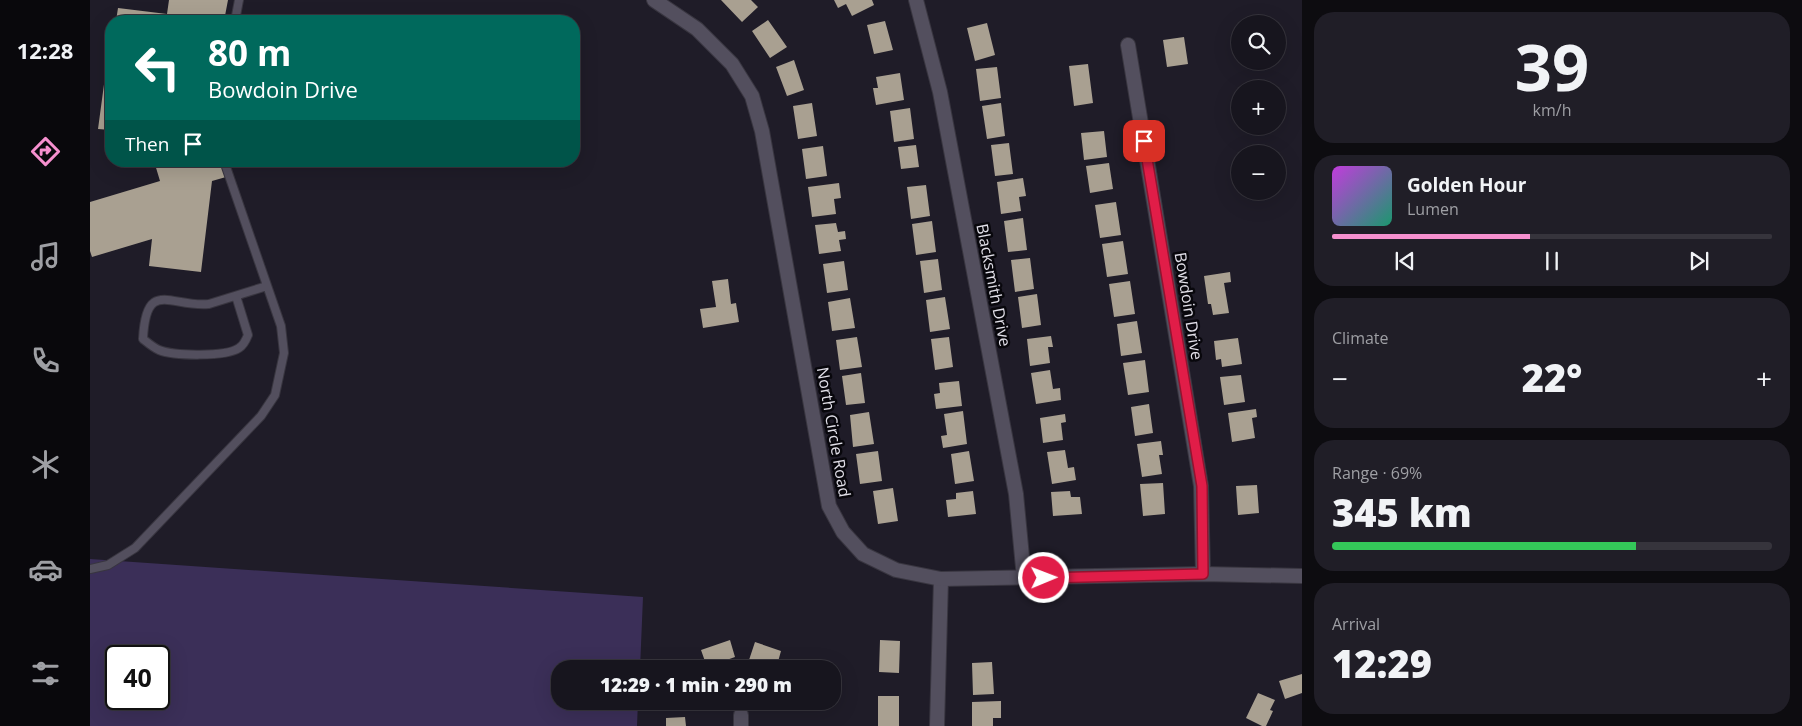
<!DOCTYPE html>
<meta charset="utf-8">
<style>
:root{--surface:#17151e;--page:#201e27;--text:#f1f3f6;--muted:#9e9fa4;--line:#36343c;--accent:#f690cf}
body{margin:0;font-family:"Open Sans",sans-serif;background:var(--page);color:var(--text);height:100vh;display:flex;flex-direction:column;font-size:19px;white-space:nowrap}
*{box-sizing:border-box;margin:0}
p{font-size:16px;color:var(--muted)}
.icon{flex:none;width:28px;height:28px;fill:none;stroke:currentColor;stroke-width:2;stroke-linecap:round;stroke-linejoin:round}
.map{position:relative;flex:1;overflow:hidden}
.side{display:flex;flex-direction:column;gap:12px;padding:12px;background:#0d0c10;width:500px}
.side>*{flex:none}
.top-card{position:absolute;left:15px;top:15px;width:475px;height:152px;border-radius:20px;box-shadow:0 5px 20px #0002,0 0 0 1px var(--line);background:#00695c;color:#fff;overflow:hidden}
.fabs{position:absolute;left:1141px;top:15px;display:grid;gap:10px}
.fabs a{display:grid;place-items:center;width:55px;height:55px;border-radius:50%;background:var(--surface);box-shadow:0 5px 20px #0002,0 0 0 1px var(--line);font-size:25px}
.speed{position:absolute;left:15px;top:645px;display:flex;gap:10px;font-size:25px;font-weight:700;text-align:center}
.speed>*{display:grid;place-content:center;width:65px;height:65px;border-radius:50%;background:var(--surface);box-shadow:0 5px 20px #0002,0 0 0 1px var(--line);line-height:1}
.speed .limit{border:2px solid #111;border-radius:8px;background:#fff;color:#111}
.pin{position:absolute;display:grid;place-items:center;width:42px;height:42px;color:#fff;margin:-21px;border-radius:10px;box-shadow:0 2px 8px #0006}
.me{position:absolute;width:55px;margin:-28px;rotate:89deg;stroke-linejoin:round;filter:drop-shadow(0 0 4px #0008)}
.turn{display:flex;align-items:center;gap:18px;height:105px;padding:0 20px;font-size:22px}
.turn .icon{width:65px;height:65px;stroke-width:2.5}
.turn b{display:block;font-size:35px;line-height:42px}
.then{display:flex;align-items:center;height:48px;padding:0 20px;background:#0003;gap:10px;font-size:19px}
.big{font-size:38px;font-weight:800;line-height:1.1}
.side .widget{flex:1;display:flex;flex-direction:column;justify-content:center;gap:8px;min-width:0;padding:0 18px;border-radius:20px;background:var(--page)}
.side .dial{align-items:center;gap:0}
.dial b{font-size:65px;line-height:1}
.song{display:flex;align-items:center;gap:15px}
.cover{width:60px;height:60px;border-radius:8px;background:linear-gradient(135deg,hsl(290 70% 55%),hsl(160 70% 35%))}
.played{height:5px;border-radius:2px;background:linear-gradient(90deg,var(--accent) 45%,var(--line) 45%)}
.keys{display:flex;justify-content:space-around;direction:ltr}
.heat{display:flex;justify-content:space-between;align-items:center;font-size:28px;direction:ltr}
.charge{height:8px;border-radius:4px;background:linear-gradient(90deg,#34c759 69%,var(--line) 0)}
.trip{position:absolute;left:461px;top:660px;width:290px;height:50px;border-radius:20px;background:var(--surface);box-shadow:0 5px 20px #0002,0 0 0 1px var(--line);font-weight:800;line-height:50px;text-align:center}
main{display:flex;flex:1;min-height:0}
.dock{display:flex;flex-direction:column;width:90px;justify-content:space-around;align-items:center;background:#09080c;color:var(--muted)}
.dock .icon{width:35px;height:35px}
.dock .selected{color:var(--accent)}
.dock b{font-size:22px;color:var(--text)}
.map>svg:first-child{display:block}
.green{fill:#3b2f58;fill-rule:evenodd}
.building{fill:#a9a091}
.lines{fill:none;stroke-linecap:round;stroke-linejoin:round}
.service-casing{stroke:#393640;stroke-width:10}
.minor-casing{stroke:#393640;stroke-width:16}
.tertiary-casing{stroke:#393640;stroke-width:16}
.service{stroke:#534f5e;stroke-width:8}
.minor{stroke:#534f5e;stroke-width:14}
.tertiary{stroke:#534f5e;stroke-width:14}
.route-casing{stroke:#92132f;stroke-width:12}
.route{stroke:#e11d48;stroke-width:9}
.labels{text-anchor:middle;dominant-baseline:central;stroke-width:5;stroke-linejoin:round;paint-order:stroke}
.street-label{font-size:16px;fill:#e2e0e9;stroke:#08070c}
</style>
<main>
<nav class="dock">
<b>12:28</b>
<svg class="icon selected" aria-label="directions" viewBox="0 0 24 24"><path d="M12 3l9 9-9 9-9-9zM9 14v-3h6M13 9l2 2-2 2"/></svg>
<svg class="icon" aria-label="music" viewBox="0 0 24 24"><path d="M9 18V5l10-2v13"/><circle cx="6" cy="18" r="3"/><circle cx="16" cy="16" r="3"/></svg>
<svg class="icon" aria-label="phone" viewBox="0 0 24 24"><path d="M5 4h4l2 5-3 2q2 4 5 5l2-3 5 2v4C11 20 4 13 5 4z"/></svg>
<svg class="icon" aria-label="climate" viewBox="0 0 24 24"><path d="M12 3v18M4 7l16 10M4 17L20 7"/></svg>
<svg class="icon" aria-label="car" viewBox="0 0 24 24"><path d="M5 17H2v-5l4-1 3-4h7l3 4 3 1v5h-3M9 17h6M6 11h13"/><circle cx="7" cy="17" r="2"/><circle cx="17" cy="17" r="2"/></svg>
<svg class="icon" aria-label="filters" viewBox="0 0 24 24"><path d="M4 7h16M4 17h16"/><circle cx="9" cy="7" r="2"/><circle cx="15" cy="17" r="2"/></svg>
</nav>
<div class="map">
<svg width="1212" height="726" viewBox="0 0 1212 726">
<rect width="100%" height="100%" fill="#1f1c28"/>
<path class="green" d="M 0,559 L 553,597 L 550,669 L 470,669 L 470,701 L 548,701 L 547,726 L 0,726 ZM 26,656 L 69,656 L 69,699 L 26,699 Z"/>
<path class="building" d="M 79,0 L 138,0 L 134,21 L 26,21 L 28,8 L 77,14 Z
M 631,0 L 661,0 L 668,7 L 652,22 Z
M 744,0 L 782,0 L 784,5 L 762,16 L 756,4 L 748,8 Z
M 678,20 L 697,47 L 680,58 L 662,31 Z
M 795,21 L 803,50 L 784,54 L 777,25 Z
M 897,23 L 905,55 L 885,61 L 877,28 Z
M 1094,37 L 1098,64 L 1077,67 L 1073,40 Z
M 704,60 L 714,90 L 697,96 L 686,67 Z
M 998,64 L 1003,103 L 984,106 L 979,66 Z
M 907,67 L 911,98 L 890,101 L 886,69 Z
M 810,73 L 814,100 L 786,105 L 783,88 L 788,88 L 786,77 Z
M 15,77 L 21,78 L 21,130 L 8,129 Z
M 722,103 L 727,136 L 708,139 L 703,106 Z
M 911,103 L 915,136 L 897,139 L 892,106 Z
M 820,108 L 824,139 L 804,142 L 800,111 Z
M 1014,131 L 1017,157 L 994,160 L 991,133 Z
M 919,143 L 923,174 L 905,176 L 901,145 Z
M 826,145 L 829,167 L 811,169 L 808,147 Z
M 733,146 L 737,176 L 716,179 L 712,149 Z
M 64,161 L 110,161 L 112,165 L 124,161 L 131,161 L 136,177 L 122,181 L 111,272 L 59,266 L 62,239 L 2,257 L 0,251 L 0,202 L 70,181 Z
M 1019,163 L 1023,189 L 1000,193 L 996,166 Z
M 933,178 L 936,196 L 929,197 L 931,211 L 911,214 L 907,182 Z
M 749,183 L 751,198 L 744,199 L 746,214 L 722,217 L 718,187 Z
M 836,185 L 840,216 L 821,219 L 817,187 Z
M 1026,202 L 1031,235 L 1010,238 L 1005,205 Z
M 933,218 L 937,250 L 918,252 L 914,221 Z
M 842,221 L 846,252 L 826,255 L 822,224 Z
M 746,223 L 748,232 L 755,231 L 756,239 L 749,240 L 751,251 L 729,254 L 725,225 Z
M 1033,241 L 1038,274 L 1017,277 L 1012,244 Z
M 940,258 L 944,289 L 925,292 L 921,260 Z
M 848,259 L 852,290 L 834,293 L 830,261 Z
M 754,261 L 758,290 L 737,293 L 733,264 Z
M 1140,272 L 1141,282 L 1134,283 L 1139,313 L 1123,315 L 1121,304 L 1118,304 L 1114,276 Z
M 638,279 L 641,304 L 646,303 L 649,322 L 613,328 L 610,309 L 626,307 L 622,281 Z
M 1040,281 L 1045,314 L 1024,317 L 1019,284 Z
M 947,294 L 951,325 L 932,328 L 928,297 Z
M 855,297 L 860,329 L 840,332 L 836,300 Z
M 760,298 L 765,328 L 742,331 L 738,302 Z
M 1047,321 L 1052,353 L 1031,356 L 1027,324 Z
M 961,336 L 963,347 L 958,347 L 960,363 L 940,366 L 937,339 Z
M 767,337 L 772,367 L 750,370 L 746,340 Z
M 859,337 L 863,367 L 845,370 L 841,339 Z
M 1148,338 L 1152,364 L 1132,367 L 1131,359 L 1126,360 L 1124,341 Z
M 1055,360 L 1059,392 L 1038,395 L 1033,363 Z
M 960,370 L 963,389 L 970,388 L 971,400 L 946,404 L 941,373 Z
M 771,373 L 775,403 L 756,405 L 752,376 Z
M 1151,375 L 1155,402 L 1134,405 L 1130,377 Z
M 869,381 L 872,406 L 846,409 L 844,394 L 850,393 L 849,383 Z
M 1059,404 L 1063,433 L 1045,436 L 1041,407 Z
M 1166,409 L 1167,417 L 1162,418 L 1165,438 L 1142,442 L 1138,413 Z
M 873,411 L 877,444 L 853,448 L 851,436 L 857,435 L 854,414 Z
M 779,412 L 784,444 L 763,447 L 760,415 Z
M 975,414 L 976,422 L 971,423 L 973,440 L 953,443 L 950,418 Z
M 1071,441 L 1073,455 L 1069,455 L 1072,474 L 1052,477 L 1047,444 Z
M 975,450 L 978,468 L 984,467 L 986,480 L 962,484 L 957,452 Z
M 788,451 L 792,481 L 770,484 L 766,454 Z
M 879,451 L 884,481 L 865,484 L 861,454 Z
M 1073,483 L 1075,514 L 1053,516 L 1050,484 Z
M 1167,485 L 1169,513 L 1148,515 L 1146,486 Z
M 803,488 L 808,521 L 788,524 L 783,491 Z
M 883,491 L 886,514 L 858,517 L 856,500 L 866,499 L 866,493 Z
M 980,491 L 981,497 L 990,497 L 992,514 L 963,516 L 961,492 Z
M 640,640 L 645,657 L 617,667 L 611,650 Z
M 790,640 L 810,641 L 809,673 L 789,672 Z
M 665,642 L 691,651 L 686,669 L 659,660 Z
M 902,662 L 904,694 L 883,695 L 882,663 Z
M 1212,674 L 1212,693 L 1195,699 L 1189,681 Z
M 1168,693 L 1185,700 L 1180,710 L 1183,711 L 1176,726 L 1172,726 L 1156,718 Z
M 788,696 L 809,696 L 809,726 L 788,726 Z
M 579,701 L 600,701 L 598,707 Z
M 702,701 L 725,701 L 725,702 L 704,709 Z
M 911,701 L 911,718 L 903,718 L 903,726 L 882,726 L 882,702 Z
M 595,717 L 596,726 L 576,726 L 576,718 Z"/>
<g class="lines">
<defs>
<path id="service" d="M 145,21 L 149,0
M 146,296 L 158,335 C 156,340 154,345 149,348 C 136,357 84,356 69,350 C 64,348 58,343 53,339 C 56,277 81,308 119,304 L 177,286
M 0,569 L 18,565 L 45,548 L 171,416 L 185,395 L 194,353 L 191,326 L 134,161"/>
<path id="minor" d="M 826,0 L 850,92 L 926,494 L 934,578
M 1038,45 L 1111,486 L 1113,574
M 651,715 L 651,726
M 847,726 L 851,579"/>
<path id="tertiary" d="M 564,0 L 607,29 L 642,64 L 662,96 L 672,131 L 739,506 L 753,532 L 773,554 L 806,570 L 851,579 L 1113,574 L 1212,576"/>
</defs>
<use href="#service" class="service-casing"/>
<use href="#minor" class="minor-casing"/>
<use href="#tertiary" class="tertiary-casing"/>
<use href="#service" class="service"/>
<use href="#minor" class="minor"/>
<use href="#tertiary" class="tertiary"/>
</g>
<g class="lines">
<defs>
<path id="route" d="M 954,578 L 1113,574 L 1112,486 L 1054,141"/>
</defs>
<use href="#route" class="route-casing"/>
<use href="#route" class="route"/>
</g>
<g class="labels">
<g class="street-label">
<text transform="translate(904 285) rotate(79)">Blacksmith Drive</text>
<text transform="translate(1099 306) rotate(81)">Bowdoin Drive</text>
<text transform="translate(744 432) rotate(80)">North Circle Road</text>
</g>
</g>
</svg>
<div class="fabs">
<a><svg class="icon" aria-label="search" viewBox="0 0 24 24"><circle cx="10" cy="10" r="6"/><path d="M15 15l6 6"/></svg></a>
<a>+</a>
<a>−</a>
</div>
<div class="speed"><div class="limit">40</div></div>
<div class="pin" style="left:1054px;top:141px;background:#d93025"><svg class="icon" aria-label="arrive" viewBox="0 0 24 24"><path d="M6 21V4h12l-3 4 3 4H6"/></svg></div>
<svg class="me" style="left:954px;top:578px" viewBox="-20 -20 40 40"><circle r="17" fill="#e11d48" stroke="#fff" stroke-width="3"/><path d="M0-11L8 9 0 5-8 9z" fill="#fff"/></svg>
<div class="trip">12:29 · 1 min · 290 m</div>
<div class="top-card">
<div class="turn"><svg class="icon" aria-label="left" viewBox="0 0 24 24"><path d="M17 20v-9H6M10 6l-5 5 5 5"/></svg><div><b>80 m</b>Bowdoin Drive</div></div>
<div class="then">Then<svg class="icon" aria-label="arrive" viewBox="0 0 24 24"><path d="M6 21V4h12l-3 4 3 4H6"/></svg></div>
</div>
</div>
<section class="side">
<div class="widget dial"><b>39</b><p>km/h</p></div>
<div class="widget">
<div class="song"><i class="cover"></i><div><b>Golden Hour</b><p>Lumen</p></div></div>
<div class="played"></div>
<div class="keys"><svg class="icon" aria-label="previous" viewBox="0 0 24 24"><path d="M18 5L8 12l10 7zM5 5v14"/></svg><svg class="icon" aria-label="pause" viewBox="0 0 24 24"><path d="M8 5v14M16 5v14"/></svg><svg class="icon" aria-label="next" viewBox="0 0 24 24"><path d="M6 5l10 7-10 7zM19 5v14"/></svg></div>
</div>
<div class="widget"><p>Climate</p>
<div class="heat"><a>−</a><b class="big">22°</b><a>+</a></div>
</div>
<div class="widget"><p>Range · 69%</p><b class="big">345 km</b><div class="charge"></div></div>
<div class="widget"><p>Arrival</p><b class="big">12:29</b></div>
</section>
</main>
